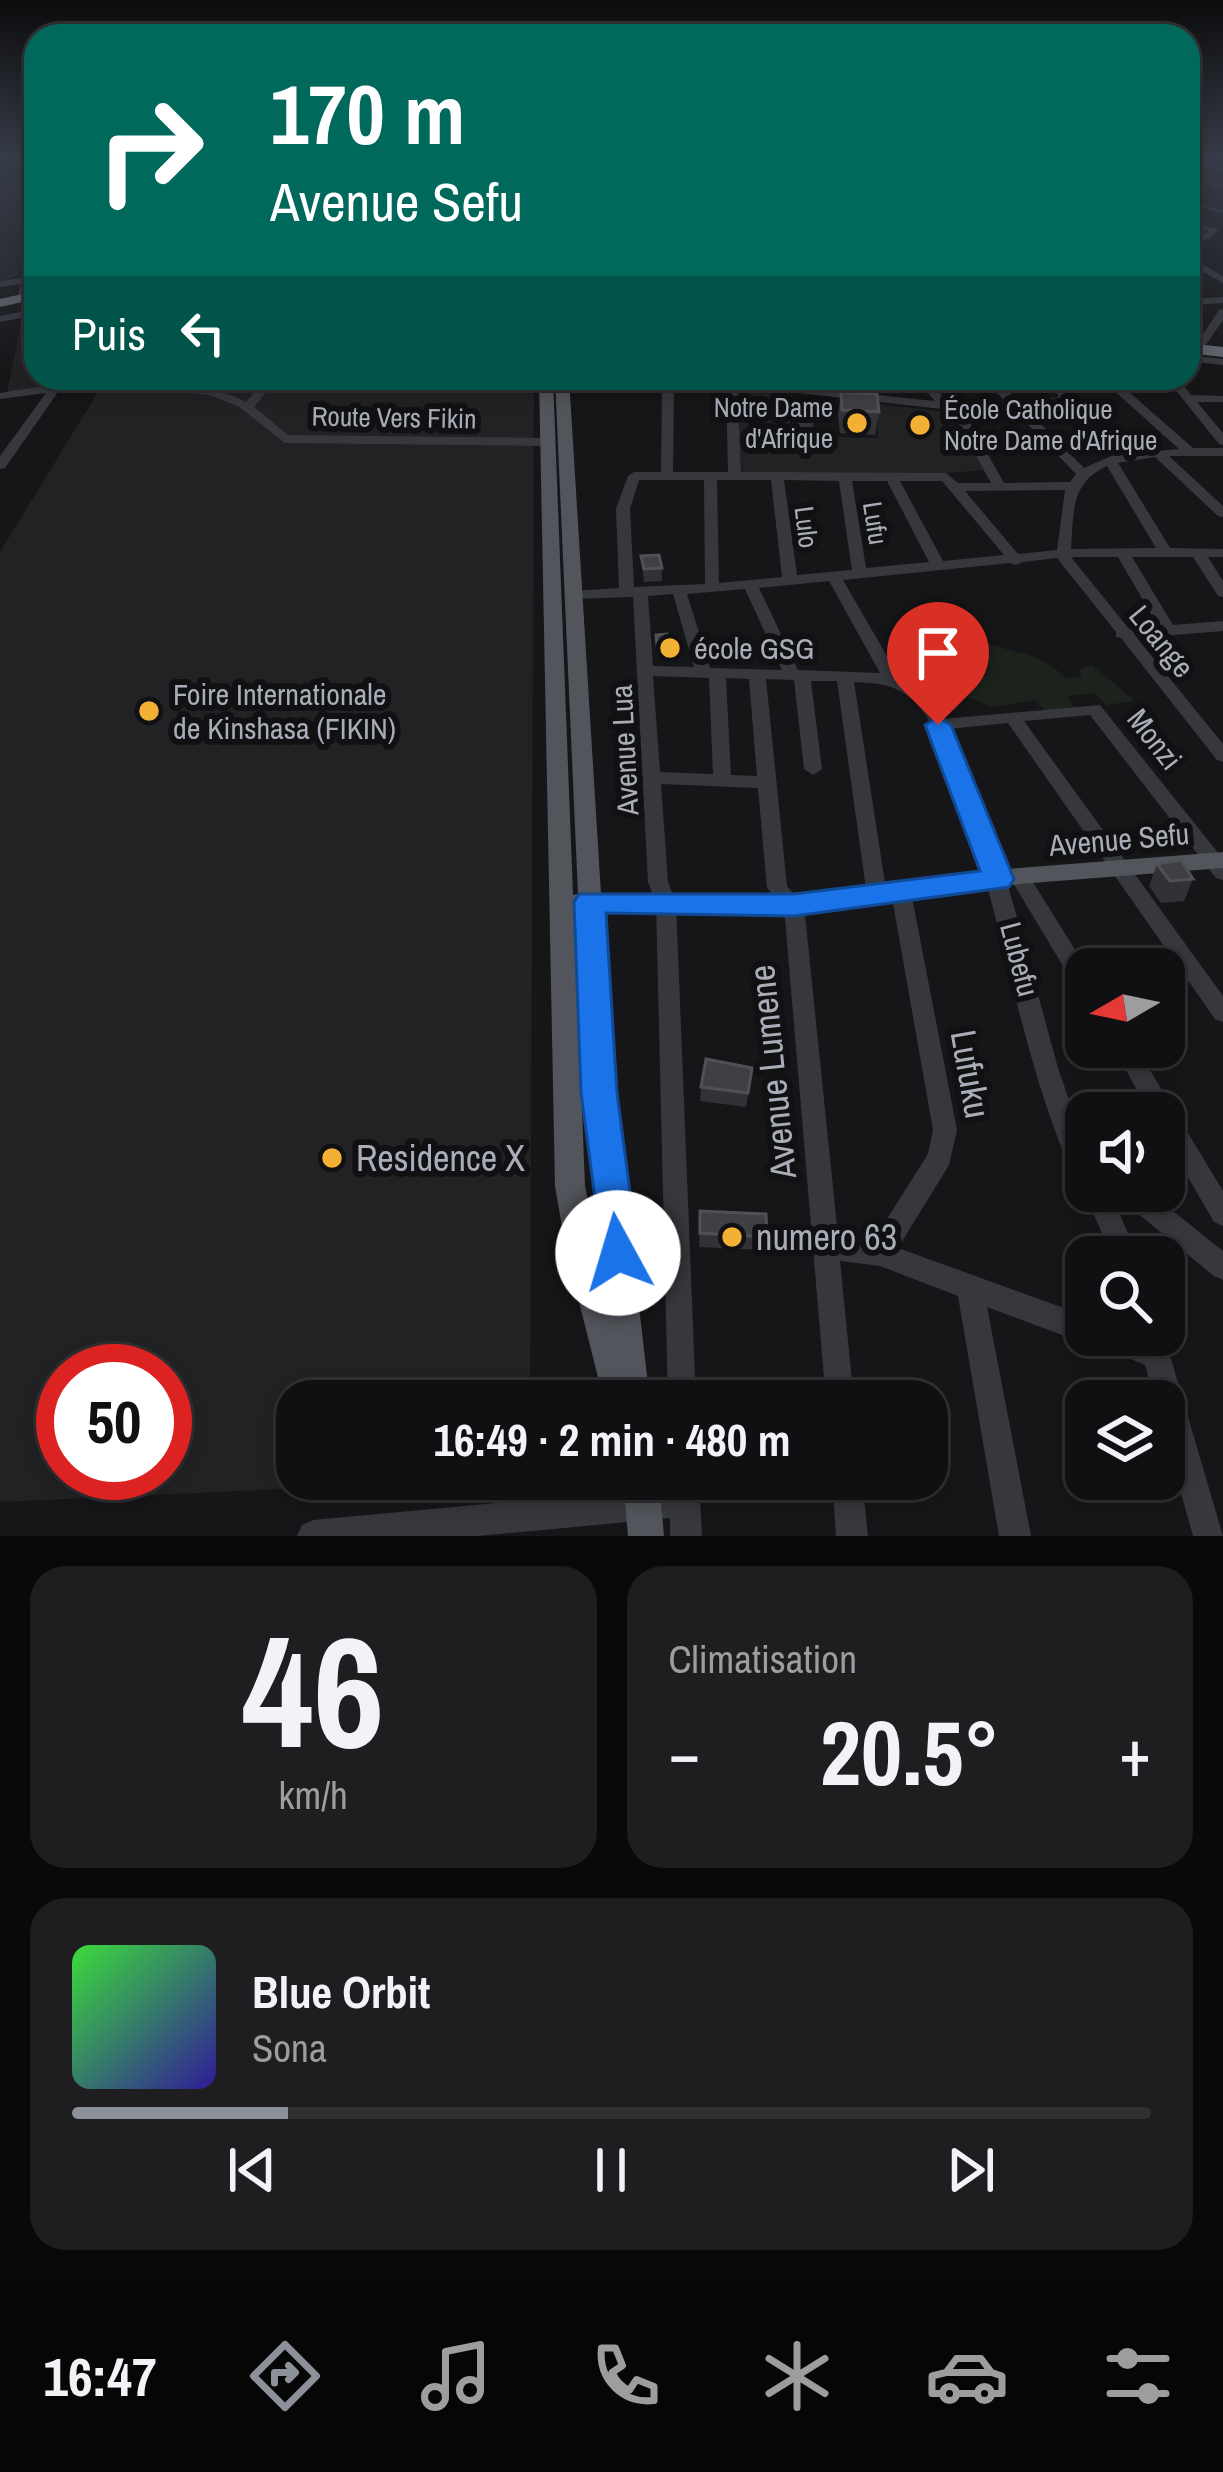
<!DOCTYPE html>
<html lang="fr">
<meta charset="utf-8">
<style>
:root{--surface:#101012;--page:#1e1e20;--text:#f1f3f6;--muted:#9c9d9f;--line:#303032;--accent:#8c9099}
body{margin:0;font-family:"Archivo Narrow",sans-serif;background:var(--page);color:var(--text);height:100vh;display:flex;flex-direction:column;font-size:45px;white-space:nowrap}
*{box-sizing:border-box;margin:0}
p{font-size:39px;color:var(--muted)}
.icon{flex:none;width:66px;height:66px;fill:none;stroke:currentColor;stroke-width:2;stroke-linecap:round;stroke-linejoin:round}
.map{position:relative;height:1536px;overflow:hidden}
.sheet{display:flex;flex-direction:column;gap:30px;padding:30px;background:#09090a;flex:1}
.sheet>*{flex:none}
.guide{position:absolute;left:24px;top:24px;width:1176px;height:366px;border-radius:36px;box-shadow:0 6px 18px #0003,0 0 0 3px var(--line);background:#00695c;color:#fff;overflow:hidden}
.needle{width:78px;rotate:261deg}
.tools{position:absolute;left:1065px;top:948px;display:grid;gap:24px}
.tools a{display:grid;place-items:center;width:120px;height:120px;border-radius:24px;background:var(--surface);box-shadow:0 6px 18px #0003,0 0 0 3px var(--line);font-size:60px}
.speed{position:absolute;left:36px;top:1344px;display:flex;gap:24px;font-size:60px;font-weight:700;text-align:center}
.speed>*{display:grid;place-content:center;width:156px;height:156px;border-radius:50%;background:var(--surface);box-shadow:0 6px 18px #0003,0 0 0 3px var(--line);line-height:1}
.speed .limit{border:18px solid #d22;background:#fff;color:#111}
.pin{position:absolute;display:grid;place-items:center;width:102px;height:102px;color:#fff;margin:-123px -51px;border-radius:50% 50% 50% 0;rotate:-45deg;box-shadow:0 0 12px #0007}
.pin .icon{rotate:45deg}
.me{position:absolute;width:132px;margin:-66px;rotate:354deg;stroke-linejoin:round;filter:drop-shadow(0 0 9px #0008)}
.turn{display:flex;align-items:center;gap:42px;height:252px;padding:0 48px;font-size:54px}
.turn .icon{width:156px;height:156px;stroke-width:2.5}
.turn b{display:block;font-size:84px;line-height:102px}
.then{display:flex;align-items:center;height:114px;padding:0 48px;background:#0003;gap:24px;font-size:45px}
.big{font-size:90px;font-weight:800;line-height:1.1}
.sheet .tile{flex:1;display:flex;flex-direction:column;justify-content:center;gap:18px;min-width:0;padding:0 42px;border-radius:36px;background:var(--page)}
.sheet .dial{align-items:center;gap:0}
.dial b{font-size:156px;line-height:1}
.song{display:flex;align-items:center;gap:36px}
.cover{width:144px;height:144px;border-radius:18px;background:linear-gradient(135deg,hsl(120 70% 55%),hsl(250 70% 35%))}
.played{height:12px;border-radius:6px;background:linear-gradient(90deg,var(--accent) 20%,var(--line) 20%)}
.keys{display:flex;justify-content:space-around;direction:ltr}
.heat{display:flex;justify-content:space-between;align-items:center;font-size:66px;direction:ltr}
.sheet .tiles{flex:1;display:grid;gap:30px;grid-template-columns:1fr 1fr}
.tile:last-child{grid-column:span 2}
.trip{position:absolute;left:276px;top:1380px;width:672px;height:120px;border-radius:36px;background:var(--surface);box-shadow:0 6px 18px #0003,0 0 0 3px var(--line);font-weight:800;line-height:120px;text-align:center}
.tab-bar{display:flex;height:192px;justify-content:space-around;align-items:center;background:#060607;color:var(--muted)}
.tab-bar .icon{width:84px;height:84px}
.tab-bar .on{color:var(--accent)}
.tab-bar b{font-size:54px;color:var(--text)}
.map>svg:first-child{display:block}
.built{fill:#222225;fill-rule:evenodd}
.green{fill:#1c231d}
.lines{fill:none;stroke-linecap:round;stroke-linejoin:round}
.stream{stroke:#2c353c;stroke-width:3}
.minor{fill:#37383d;fill-rule:evenodd}
.major{fill:#53555c;fill-rule:evenodd}
.highway{fill:#63666e;fill-rule:evenodd}
.wall{fill:#323236}
.building{fill:#3f3f44;stroke:#4f5156;stroke-width:3}
.route{fill:#1a73e8;stroke:#114b97;stroke-width:3}
.poi-dot{fill:#f2b134;stroke:#111113;stroke-width:4.5}
.labels{text-anchor:middle;dominant-baseline:central;stroke-width:12;stroke-linejoin:round;paint-order:stroke}
.far-poi-label{font-size:27px;fill:#a8adb8;stroke:#111113;text-anchor:end}
.far-street-label{font-size:27px;fill:#a8adb8;stroke:#111113}
.street-label{font-size:30px;fill:#a8adb8;stroke:#111113}
.poi-label{font-size:30px;fill:#a8adb8;stroke:#111113;text-anchor:start}
.near-street-label{font-size:36px;fill:#a8adb8;stroke:#111113}
.near-poi-label{font-size:36px;fill:#a8adb8;stroke:#111113;text-anchor:start}
</style>
<div class="map">
<svg width="1223" height="1536" viewBox="0 0 1223 1536">
<rect width="100%" height="100%" fill="#161618"/>
<path class="built" d="M 0,158 L 36,158 L 36,220 L 17,277 L 0,281 Z
M 36,315 L 36,378 L 519,378 L 534,394 L 530,1401 L 297,1401 L 297,1479 L 501,1479 L 0,1502 L 0,552 L 98,392 L 7,393 L 22,318 ZM 63,1371 L 165,1371 L 165,1473 L 63,1473 Z
M 735,387 L 789,393 L 789,436 L 878,438 L 877,404 L 956,413 L 984,470 L 914,476 L 742,476 Z"/>
<path class="green" d="M 968,633 C 1000,655 1037,647 1065,678 L 1081,677 L 1080,669 L 1092,665 L 1135,701 L 1106,705 L 1095,693 L 1067,696 L 1075,709 L 1045,711 L 1035,700 L 992,707 L 957,693 L 957,710 L 946,710 L 911,662 L 951,661 L 942,656 L 951,652 L 949,643 L 957,641 L 955,635 Z"/>
<g class="lines">
<path class="stream" d="M 1188,202 L 1223,212"/>
<path class="minor" d="M 1188,159 L 1223,166 L 1223,170 L 1188,163 Z
M 1188,177 L 1223,185 L 1223,189 L 1188,181 Z
M 1188,222 L 1219,229 L 1209,239 L 1188,241 L 1188,235 L 1204,234 L 1208,231 L 1188,228 Z
M 36,238 L 32,276 L 36,279 L 31,282 L 27,297 L 32,303 L 27,306 L 17,298 L 21,284 L 0,287 L 0,281 L 22,278 L 32,241 Z
M 1193,259 L 1223,276 L 1223,283 L 1190,264 Z
M 1223,297 L 1223,303 L 1188,305 L 1188,299 Z
M 36,309 L 36,315 L 0,322 L 0,316 Z
M 1223,309 L 1223,320 L 1203,349 L 1194,351 L 1193,349 L 1219,310 Z
M 1188,355 L 1223,359 L 1223,365 L 1188,361 Z
M 266,378 L 278,378 L 254,407 L 288,435 L 549,438 L 555,442 L 549,446 L 285,443 L 238,406 L 209,395 L 152,388 L 58,392 L 5,468 L 0,469 L 0,456 L 46,393 L 0,399 L 0,393 C 74,381 177,367 246,402 Z
M 725,378 L 863,393 L 851,378 L 863,378 L 877,395 L 935,401 L 915,378 L 927,378 L 949,403 L 955,403 L 1005,401 L 983,378 L 995,378 L 1017,400 L 1057,398 L 1059,396 L 1042,378 L 1054,378 L 1071,396 L 1067,401 L 1123,454 L 1179,449 L 1100,378 L 1113,378 L 1193,448 L 1223,448 L 1223,456 L 1169,456 L 1223,506 L 1223,517 L 1218,516 L 1155,457 L 1118,463 L 1170,548 L 1223,549 L 1223,557 L 1208,557 L 1223,581 L 1223,597 L 1218,596 L 1193,557 L 1132,557 L 1173,625 L 1223,621 L 1223,631 L 1137,638 L 1223,744 L 1223,762 L 1217,760 L 1121,638 L 1116,637 L 1116,632 L 1057,558 L 1023,562 L 1016,565 L 1010,563 L 843,580 L 898,675 L 929,696 L 943,719 L 1100,705 L 1223,859 L 1223,880 L 1216,878 L 1090,715 L 1024,721 L 1223,996 L 1223,1022 L 1215,1019 L 1008,723 L 948,729 L 960,750 L 988,820 L 1013,903 L 1058,1068 L 1086,1149 L 1086,1187 L 1077,1184 C 1019,1059 1005,919 957,790 C 948,763 934,719 913,700 C 894,684 878,683 854,682 L 887,896 L 884,901 L 870,901 L 867,896 L 837,681 L 811,681 L 822,769 L 813,775 L 804,769 L 794,680 L 766,679 L 787,886 L 804,905 L 838,1236 L 873,1241 L 928,1154 L 933,1130 L 891,892 L 894,887 L 908,887 L 911,892 L 957,1130 L 949,1165 L 898,1248 L 1086,1316 L 1086,1335 L 1164,1335 L 1223,1536 L 1193,1536 L 1164,1433 L 1164,1401 L 1155,1401 L 1145,1365 L 1090,1342 L 1086,1344 L 987,1307 L 1031,1536 L 999,1536 L 958,1296 L 880,1266 L 840,1261 L 854,1401 L 826,1401 L 784,907 L 767,888 L 758,788 L 661,784 L 668,882 L 676,903 L 696,1401 L 668,1401 L 656,903 L 648,882 L 633,597 L 573,599 L 566,595 L 573,591 L 619,588 L 616,509 L 628,476 L 634,472 L 661,472 L 662,389 L 631,390 L 627,389 L 627,385 ZM 726,386 L 728,472 L 673,472 L 674,388 ZM 737,386 L 951,410 L 991,483 L 958,483 L 946,473 L 741,472 ZM 1057,405 L 1111,456 L 1084,468 L 1024,407 ZM 1011,407 L 1076,474 L 1070,482 L 1004,483 L 963,410 ZM 1107,466 L 1156,548 L 1071,549 C 1074,512 1070,483 1107,466 ZM 639,480 L 704,480 L 705,584 L 634,587 L 630,509 ZM 717,480 L 771,480 L 782,577 L 719,583 ZM 784,480 L 839,481 L 852,570 L 797,575 ZM 852,481 L 887,481 L 929,562 L 866,568 ZM 900,481 L 942,481 L 1004,555 L 943,561 ZM 1065,490 L 1057,550 L 1018,554 L 965,491 ZM 1071,557 L 1118,557 L 1158,626 L 1129,629 ZM 829,581 L 880,673 L 798,670 L 759,588 ZM 745,589 L 782,670 L 710,668 L 687,594 ZM 673,594 L 694,667 L 653,666 L 648,596 ZM 653,676 L 709,678 L 713,774 L 660,772 ZM 726,678 L 749,679 L 757,776 L 731,775 Z
M 1166,378 L 1178,378 L 1191,395 L 1223,396 L 1223,402 L 1197,402 L 1223,433 L 1223,445 L 1219,444 Z
M 1019,869 L 1026,871 L 1087,969 L 1086,993 L 1078,991 L 1009,876 L 1012,871 Z
M 1113,1047 L 1136,1047 L 1223,1191 L 1223,1226 L 1214,1222 L 1164,1136 L 1164,1113 L 1150,1113 Z
M 1086,1187 L 1086,1191 L 1110,1191 L 1138,1257 L 1112,1257 L 1084,1191 Z
M 1116,1191 L 1148,1191 L 1223,1251 L 1223,1280 L 1214,1276 L 1120,1199 Z
M 669,1479 L 699,1479 L 702,1536 L 670,1536 L 670,1518 L 478,1536 L 297,1536 L 302,1525 L 313,1520 L 669,1487 Z
M 832,1479 L 862,1479 L 868,1536 L 836,1536 Z"/>
<path class="major" d="M 539,378 L 553,378 L 573,895 L 578,894 L 555,378 L 569,378 L 601,894 L 794,896 L 1019,868 L 1223,852 L 1223,868 L 1019,884 L 794,914 L 602,911 L 614,1093 L 650,1401 L 604,1401 L 566,1250 L 555,1186 ZM 574,909 L 578,911 L 586,1093 L 604,1278 L 585,1186 Z
M 623,1479 L 659,1479 L 664,1536 L 628,1536 Z"/>
<path class="highway" d="M 36,291 L 36,299 L 0,307 L 0,299 Z
M 1188,343 L 1223,347 L 1223,357 L 1188,353 Z"/>
</g>
<path class="wall" d="M 1027,378 L 1049,378 L 1051,380 L 1049,392 L 1035,392 L 1026,383 Z
M 841,392 L 879,412 L 875,435 L 840,433 L 838,415 Z
M 789,398 L 803,406 L 814,417 L 812,435 L 788,435 Z
M 641,556 L 662,568 L 662,581 L 644,582 Z
M 656,635 L 670,644 L 669,651 L 657,652 Z
M 1157,864 L 1193,879 L 1184,901 L 1161,903 L 1149,886 Z
M 752,1068 L 746,1107 L 700,1101 L 701,1087 Z
M 700,1211 L 767,1237 L 765,1250 L 699,1247 Z"/>
<path class="building" d="M 841,392 L 877,394 L 879,412 L 842,410 Z
M 789,398 L 803,399 L 803,406 L 813,406 L 814,417 L 789,417 Z
M 659,555 L 662,568 L 644,569 L 641,556 Z
M 667,634 L 670,644 L 657,645 L 656,635 Z
M 1181,860 L 1193,879 L 1170,881 L 1157,864 Z
M 706,1059 L 752,1068 L 748,1093 L 701,1087 Z
M 700,1211 L 766,1214 L 767,1237 L 700,1233 Z"/>
<linearGradient id="sky" x2="0" y2="1"><stop stop-color="#0c0c0d"/><stop offset="0.42" stop-color="#363c48"/><stop offset="1" stop-color="#363c48" stop-opacity="0"/></linearGradient>
<rect width="1223" height="373" fill="url(#sky)"/>
<path class="route" d="M 938,717 L 951,725 L 1014,879 L 1009,887 L 794,916 L 606,913 L 617,1093 L 638,1253 L 632,1266 L 618,1272 L 604,1266 L 581,1093 L 574,902 L 579,894 L 794,894 L 980,871 L 925,725 Z"/>
<g class="poi-dot">
<circle cx="857" cy="423" r="12"/>
<circle cx="920" cy="425" r="12"/>
<circle cx="670" cy="648" r="12"/>
<circle cx="149" cy="711" r="12"/>
<circle cx="332" cy="1158" r="12"/>
<circle cx="732" cy="1237" r="12"/>
</g>
<g class="labels">
<g class="far-poi-label">
<text x="833" y="407">Notre Dame<tspan x="833" dy="31">d'Afrique</tspan></text>
<text x="944" y="409" text-anchor="start">École Catholique<tspan x="944" dy="31">Notre Dame d'Afrique</tspan></text>
</g>
<g class="far-street-label">
<text transform="translate(394 417) rotate(1)">Route Vers Fikin</text>
<text transform="translate(876 523) rotate(81)">Lufu</text>
<text transform="translate(807 527) rotate(83)">Lulo</text>
</g>
<g class="street-label">
<text transform="translate(1162 641) rotate(51)">Loange</text>
<text transform="translate(1155 739) rotate(52)">Monzi</text>
<text transform="translate(624 750) rotate(-93)">Avenue Lua</text>
<text transform="translate(1119 839) rotate(-5)">Avenue Sefu</text>
<text transform="translate(1020 959) rotate(75)">Lubefu</text>
</g>
<g class="poi-label">
<text x="694" y="648">école GSG</text>
<text x="173" y="694">Foire Internationale<tspan x="173" dy="34">de Kinshasa (FIKIN)</tspan></text>
</g>
<g class="near-street-label">
<text transform="translate(772 1072) rotate(-96)">Avenue Lumene</text>
<text transform="translate(971 1074) rotate(80)">Lufuku</text>
</g>
<g class="near-poi-label">
<text x="356" y="1158">Residence X</text>
<text x="756" y="1237">numero 63</text>
</g>
</g>
</svg>
<div class="tools">
<a><svg class="needle" viewBox="-14 -14 28 28"><path d="M0-13l5 13h-10z" fill="#e53935"/><path d="M0 13l5-13h-10z" fill="#9c9d9f"/></svg></a>
<a><svg class="icon" aria-label="sound" viewBox="0 0 24 24"><path d="M4 9h4l5-4v14l-5-4H4zM17 9q2 3 0 6"/></svg></a>
<a><svg class="icon" aria-label="search" viewBox="0 0 24 24"><circle cx="10" cy="10" r="6"/><path d="M15 15l6 6"/></svg></a>
<a><svg class="icon" aria-label="layers" viewBox="0 0 24 24"><path d="M12 4l9 5-9 5-9-5zM3 14l9 5 9-5"/></svg></a>
</div>
<div class="speed"><div class="limit">50</div></div>
<div class="pin" style="left:938px;top:725px;background:#d93025"><svg class="icon" aria-label="arrive" viewBox="0 0 24 24"><path d="M6 21V4h12l-3 4 3 4H6"/></svg></div>
<svg class="me" style="left:618px;top:1253px" viewBox="-20 -20 40 40"><circle r="19" fill="#fff"/><path d="M0-13L10 11 0 6-10 11z" fill="#1a73e8"/></svg>
<div class="trip">16:49 · 2 min · 480 m</div>
<div class="guide">
<div class="turn"><svg class="icon" aria-label="right" viewBox="0 0 24 24"><path d="M7 20v-9h11M14 6l5 5-5 5"/></svg><div><b>170 m</b>Avenue Sefu</div></div>
<div class="then">Puis<svg class="icon" aria-label="left" viewBox="0 0 24 24"><path d="M17 20v-9H6M10 6l-5 5 5 5"/></svg></div>
</div>
</div>
<section class="sheet">
<div class="tiles">
<div class="tile dial"><b>46</b><p>km/h</p></div>
<div class="tile"><p>Climatisation</p>
<div class="heat"><a>−</a><b class="big">20.5°</b><a>+</a></div>
</div>
<div class="tile">
<div class="song"><i class="cover"></i><div><b>Blue Orbit</b><p>Sona</p></div></div>
<div class="played"></div>
<div class="keys"><svg class="icon" aria-label="previous" viewBox="0 0 24 24"><path d="M18 5L8 12l10 7zM5 5v14"/></svg><svg class="icon" aria-label="pause" viewBox="0 0 24 24"><path d="M8 5v14M16 5v14"/></svg><svg class="icon" aria-label="next" viewBox="0 0 24 24"><path d="M6 5l10 7-10 7zM19 5v14"/></svg></div>
</div>
</div>
</section>
<nav class="tab-bar">
<b>16:47</b>
<svg class="icon on" aria-label="directions" viewBox="0 0 24 24"><path d="M12 3l9 9-9 9-9-9zM9 14v-3h6M13 9l2 2-2 2"/></svg>
<svg class="icon" aria-label="music" viewBox="0 0 24 24"><path d="M9 18V5l10-2v13"/><circle cx="6" cy="18" r="3"/><circle cx="16" cy="16" r="3"/></svg>
<svg class="icon" aria-label="phone" viewBox="0 0 24 24"><path d="M5 4h4l2 5-3 2q2 4 5 5l2-3 5 2v4C11 20 4 13 5 4z"/></svg>
<svg class="icon" aria-label="climate" viewBox="0 0 24 24"><path d="M12 3v18M4 7l16 10M4 17L20 7"/></svg>
<svg class="icon" aria-label="car" viewBox="0 0 24 24"><path d="M5 17H2v-5l4-1 3-4h7l3 4 3 1v5h-3M9 17h6M6 11h13"/><circle cx="7" cy="17" r="2"/><circle cx="17" cy="17" r="2"/></svg>
<svg class="icon" aria-label="filters" viewBox="0 0 24 24"><path d="M4 7h16M4 17h16"/><circle cx="9" cy="7" r="2"/><circle cx="15" cy="17" r="2"/></svg>
</nav>
